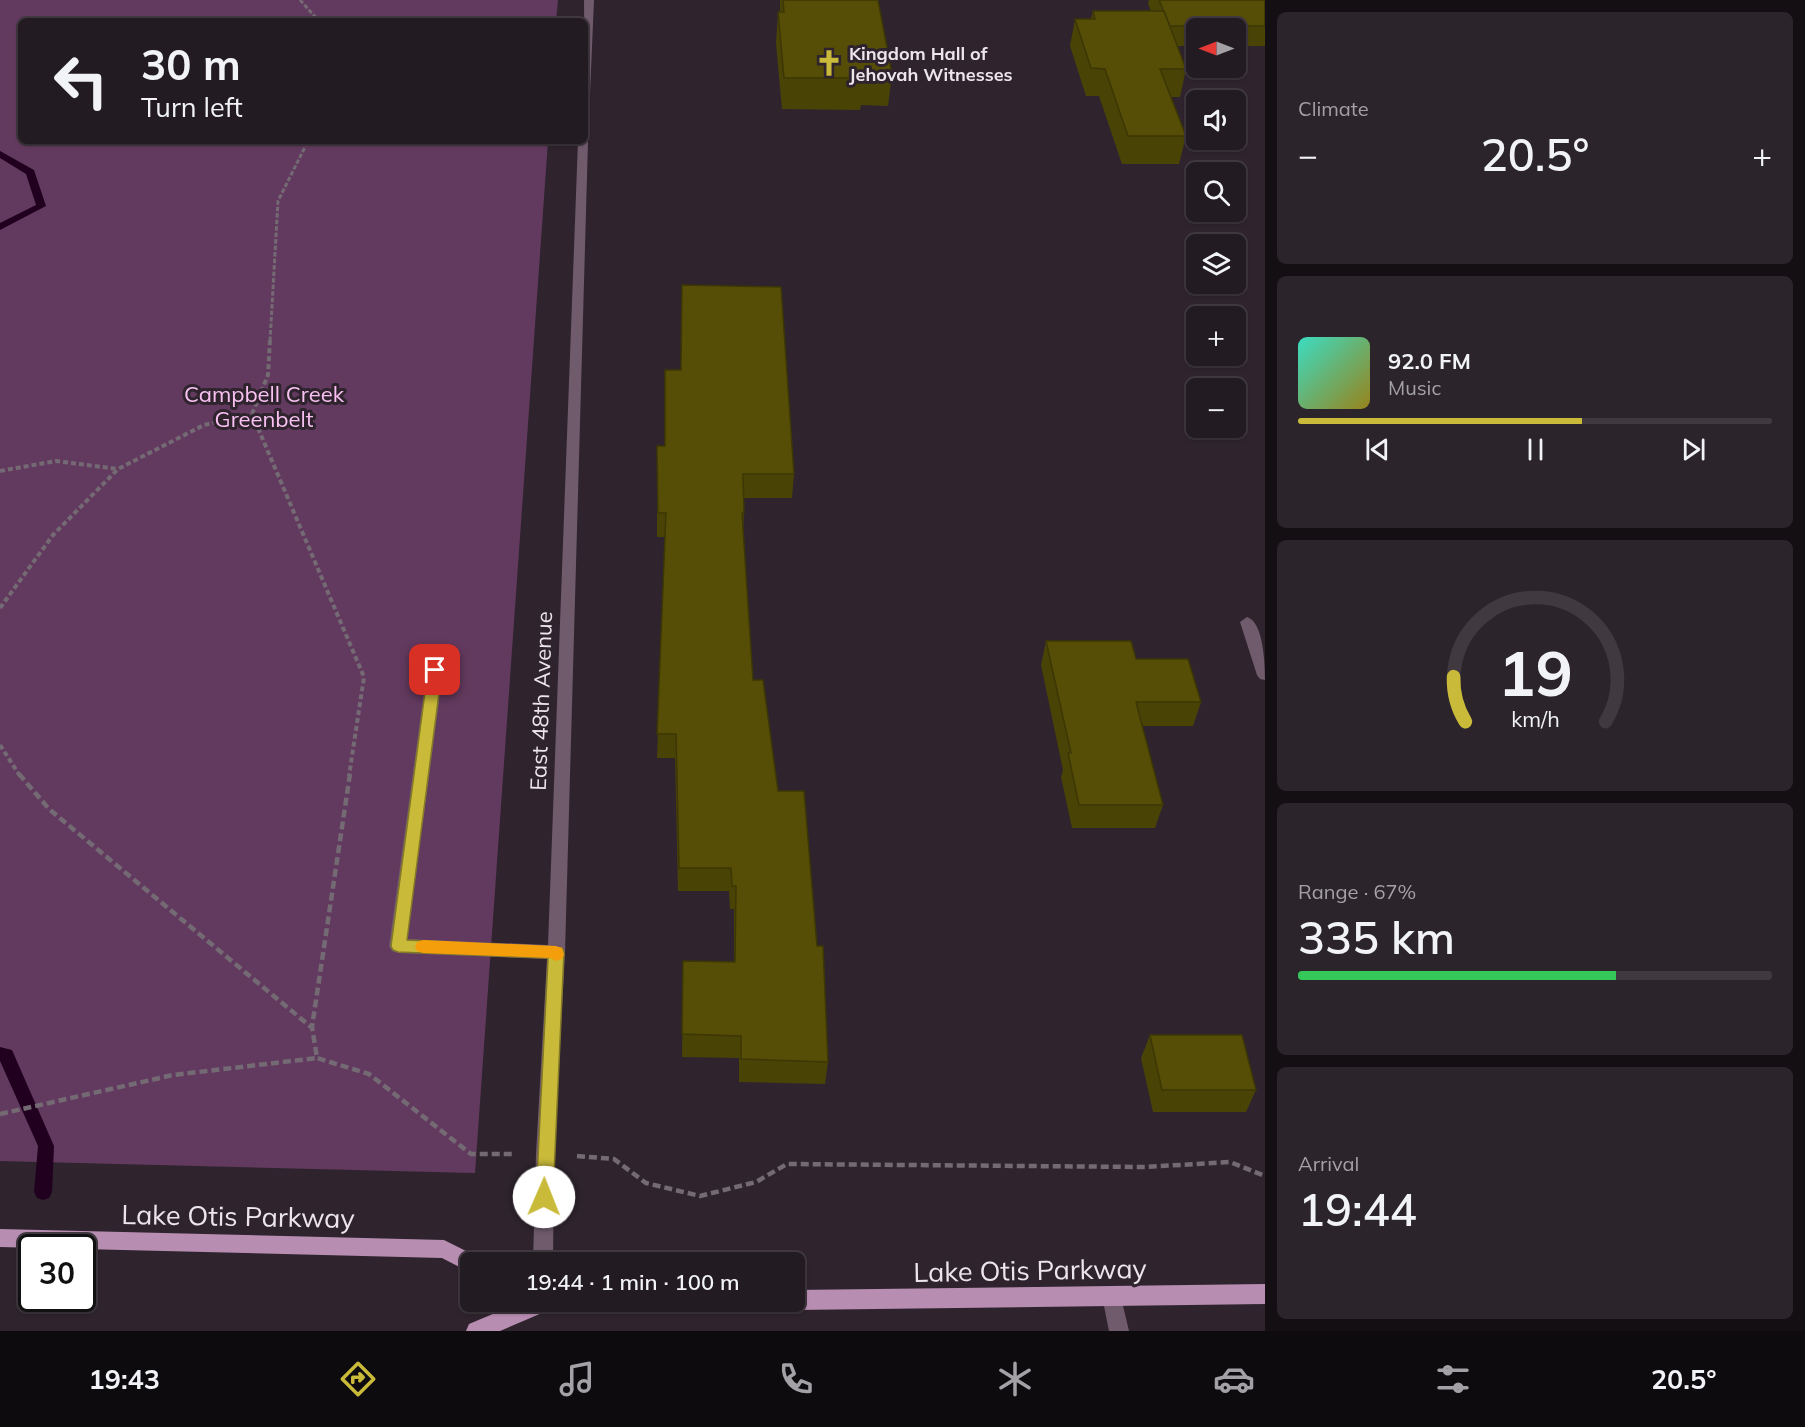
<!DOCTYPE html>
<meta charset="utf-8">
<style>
:root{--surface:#231b22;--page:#2b242a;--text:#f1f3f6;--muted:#a3a1a5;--line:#403940;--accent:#caba3a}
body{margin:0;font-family:Mulish,sans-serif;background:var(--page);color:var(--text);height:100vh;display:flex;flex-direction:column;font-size:22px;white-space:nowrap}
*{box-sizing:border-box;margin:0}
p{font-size:20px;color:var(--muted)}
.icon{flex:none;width:33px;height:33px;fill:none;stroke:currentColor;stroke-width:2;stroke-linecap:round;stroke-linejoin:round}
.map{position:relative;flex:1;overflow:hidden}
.side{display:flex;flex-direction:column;gap:12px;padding:12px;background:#130f13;width:540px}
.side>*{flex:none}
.guide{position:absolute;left:18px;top:18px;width:570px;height:126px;border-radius:9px;box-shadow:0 2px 4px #0004,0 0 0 2px var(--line);background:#231b22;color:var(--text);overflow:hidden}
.needle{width:39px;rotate:270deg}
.controls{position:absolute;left:1186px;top:18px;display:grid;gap:12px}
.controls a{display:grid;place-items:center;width:60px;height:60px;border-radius:9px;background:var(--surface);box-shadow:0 2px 4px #0004,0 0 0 2px var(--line);font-size:30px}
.speed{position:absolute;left:18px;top:1234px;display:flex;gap:12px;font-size:30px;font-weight:700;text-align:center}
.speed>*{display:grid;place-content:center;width:78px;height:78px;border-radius:50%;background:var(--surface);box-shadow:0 2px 4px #0004,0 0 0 2px var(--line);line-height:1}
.speed .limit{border:3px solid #111;border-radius:9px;background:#fff;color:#111}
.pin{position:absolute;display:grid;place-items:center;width:51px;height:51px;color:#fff;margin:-26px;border-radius:12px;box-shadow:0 3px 9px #0006}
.me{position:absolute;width:66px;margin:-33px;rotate:1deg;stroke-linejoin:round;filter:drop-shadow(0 0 4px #0008)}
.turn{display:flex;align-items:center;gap:21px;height:126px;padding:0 24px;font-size:27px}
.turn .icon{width:78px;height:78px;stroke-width:2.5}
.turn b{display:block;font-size:42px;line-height:51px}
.big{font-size:45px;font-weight:600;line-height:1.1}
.side .widget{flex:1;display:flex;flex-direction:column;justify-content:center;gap:9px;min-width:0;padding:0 21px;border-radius:9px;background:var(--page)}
.side .dial{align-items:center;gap:0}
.dial svg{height:156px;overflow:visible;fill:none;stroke:var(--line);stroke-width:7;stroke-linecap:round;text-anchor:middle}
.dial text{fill:var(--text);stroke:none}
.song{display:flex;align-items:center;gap:18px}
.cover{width:72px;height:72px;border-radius:9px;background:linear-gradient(135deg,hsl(170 70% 55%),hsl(50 70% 35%))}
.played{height:6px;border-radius:3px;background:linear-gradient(90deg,var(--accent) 60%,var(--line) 60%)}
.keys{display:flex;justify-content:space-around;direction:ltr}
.heat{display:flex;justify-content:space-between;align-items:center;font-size:33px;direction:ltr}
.charge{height:9px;border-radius:4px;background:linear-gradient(90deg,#34c759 67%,var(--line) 0)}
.trip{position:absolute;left:460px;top:1252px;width:345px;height:60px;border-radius:9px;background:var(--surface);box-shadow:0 2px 4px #0004,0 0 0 2px var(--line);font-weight:600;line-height:60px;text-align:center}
.menu{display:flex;height:96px;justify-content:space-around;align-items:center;background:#0e0b0e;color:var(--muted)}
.menu .icon{width:42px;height:42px}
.menu .current{color:var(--accent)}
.menu b{font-size:27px;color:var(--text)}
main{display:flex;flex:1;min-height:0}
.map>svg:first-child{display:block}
.green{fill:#633a5f}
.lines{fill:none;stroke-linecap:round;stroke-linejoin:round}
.stream{fill:#21001f;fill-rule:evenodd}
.path-far2{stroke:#746a73;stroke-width:3;stroke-dasharray:4.5 2;stroke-linecap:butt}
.path-far1{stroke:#746a73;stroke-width:4;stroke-dasharray:5 3;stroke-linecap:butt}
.path{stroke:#746a73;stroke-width:4.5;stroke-dasharray:8 4;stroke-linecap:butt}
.minor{fill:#705b6d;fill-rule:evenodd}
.major{fill:#b88db2;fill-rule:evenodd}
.wall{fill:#4a4306}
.building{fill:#564e07;stroke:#3c3705;stroke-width:1.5}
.route{fill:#caba3a;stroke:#837926;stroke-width:1.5}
.slow{fill:#f59e0b}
.labels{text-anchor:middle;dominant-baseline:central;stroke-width:6;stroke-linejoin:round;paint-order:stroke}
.far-poi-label{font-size:18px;font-weight:bold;fill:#ece5eb;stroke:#2f242e;text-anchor:start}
.park-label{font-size:22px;fill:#f9c0f2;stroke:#2f242e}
.street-label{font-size:22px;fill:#ece5eb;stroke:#2f242e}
.near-street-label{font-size:27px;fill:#ece5eb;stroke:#2f242e}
</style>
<main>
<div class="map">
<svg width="1265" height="1331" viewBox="0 0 1265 1331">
<rect width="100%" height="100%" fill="#2f242e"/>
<path class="green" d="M 0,0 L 558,0 L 556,21 L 21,21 L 21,141 L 548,141 L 475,1173 L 0,1161 Z"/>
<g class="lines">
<path class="stream" d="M 0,151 L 34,170 L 46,206 L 0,230 L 0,223 L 36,205 L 26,174 L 0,158 Z
M 0,1047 L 12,1050 L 54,1146 L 52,1192 L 49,1198 L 43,1200 L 37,1198 L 34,1192 L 38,1146 L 0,1061 Z"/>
<path class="path-far2" d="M 300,0 L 319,21
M 270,341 L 278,201 L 308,141"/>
<path class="path-far1" d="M 252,414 L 268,375 L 270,340
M 0,471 L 56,461 L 118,469
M 0,608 L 53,535 L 118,469 L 204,425 L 252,414 L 364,677 L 349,776
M 0,745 L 20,776"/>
<path class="path" d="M 19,774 L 49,809 L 311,1027
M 350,774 L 312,1027 L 317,1058 L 369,1074 L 471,1154 L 513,1154
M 0,1114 L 173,1075 L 317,1058
M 577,1156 L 614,1159 L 646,1183 L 700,1196 L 756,1182 L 787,1164 L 1145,1167 L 1230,1162 L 1265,1176"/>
<path class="minor" d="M 584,0 L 594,0 L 590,94 L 585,97 Z
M 585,138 L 588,141 L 565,952 L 554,1154 L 553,1263 L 533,1263 L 536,1154 L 547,959 L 398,953 L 392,951 L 389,946 L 427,671 L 430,667 L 440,667 L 443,671 L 407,939 L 548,945 L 578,141 L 585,141 Z
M 1247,617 C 1264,622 1265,666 1265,680 L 1260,679 L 1257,675 L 1240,622 Z
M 1112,1286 L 1119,1289 L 1129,1331 L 1109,1331 L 1102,1296 L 1105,1289 Z"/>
<path class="major" d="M 0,1229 L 444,1240 L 478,1257 L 480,1263 L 471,1263 L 471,1273 L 442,1258 L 0,1247 Z
M 1265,1284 L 1265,1304 L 795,1310 L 788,1307 L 786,1302 L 795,1302 L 795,1290 Z
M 521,1302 L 662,1302 L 659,1309 L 652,1312 L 542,1313 L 500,1331 L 466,1331 L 469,1324 Z"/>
</g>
<path class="wall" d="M 780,0 L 878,0 L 892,74 L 888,106 L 861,105 L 860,110 L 782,109 L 776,43 L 778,12 L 780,12 Z
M 1149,0 L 1265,0 L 1265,46 L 1236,46 L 1236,28 L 1197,28 L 1197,46 L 1177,46 L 1186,69 L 1180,97 L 1170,97 L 1186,136 L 1179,164 L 1122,164 L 1099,96 L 1086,96 L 1070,46 L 1075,19 L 1091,19 L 1093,11 L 1151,11 L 1148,4 Z
M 657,446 L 665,446 L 794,474 L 792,498 L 744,498 L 744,513 L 743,532 L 753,680 L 778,791 L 817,946 L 828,1062 L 825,1084 L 739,1082 L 739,1058 L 682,1057 L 683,984 L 734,962 L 734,909 L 730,909 L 729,891 L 678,891 L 675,758 L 657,758 L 665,537 L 657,537 Z
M 1046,641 L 1136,659 L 1201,702 L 1193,726 L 1142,726 L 1163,805 L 1155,828 L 1072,828 L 1061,777 L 1063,770 L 1041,665 Z
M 1150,1035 L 1256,1090 L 1246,1112 L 1153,1112 L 1141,1058 Z"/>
<path class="building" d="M 783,0 L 878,0 L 892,74 L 863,74 L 863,78 L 784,78 L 778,12 L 784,12 Z
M 1159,0 L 1265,0 L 1265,26 L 1170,26 Z
M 1093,11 L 1164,11 L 1186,69 L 1160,69 L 1186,136 L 1128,136 L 1105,69 L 1091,68 L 1075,19 L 1095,19 Z
M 682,285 L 781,287 L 794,474 L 743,474 L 744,513 L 742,513 L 753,680 L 763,680 L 778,791 L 804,791 L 817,946 L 823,946 L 828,1062 L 741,1059 L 741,1036 L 682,1034 L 683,961 L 735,962 L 736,886 L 732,886 L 731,868 L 679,868 L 676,734 L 657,734 L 666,513 L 658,513 L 657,446 L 665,446 L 665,370 L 681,370 Z
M 1046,641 L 1131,641 L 1136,659 L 1188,659 L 1201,702 L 1136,702 L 1163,805 L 1079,805 L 1068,753 L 1071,753 Z
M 1150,1035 L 1242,1035 L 1256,1090 L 1162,1090 Z"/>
<path class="route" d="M 435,666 L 442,670 L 407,940 L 562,948 L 564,952 L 553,1197 L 551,1203 L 544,1206 L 538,1203 L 536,1197 L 548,958 L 398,952 L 393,950 L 391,946 L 428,670 Z"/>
<path class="slow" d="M 423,940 L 556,946 L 562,948 L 564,955 L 562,959 L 556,961 L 550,958 L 423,953 L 417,951 L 415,947 L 417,942 Z"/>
<defs>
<symbol id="church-bare" viewBox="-9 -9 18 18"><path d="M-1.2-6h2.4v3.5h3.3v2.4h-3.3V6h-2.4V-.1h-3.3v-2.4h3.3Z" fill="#caba3a" stroke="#2f242e" stroke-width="2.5" paint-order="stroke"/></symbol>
</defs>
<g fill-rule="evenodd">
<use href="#church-bare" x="810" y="44" width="38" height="38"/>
</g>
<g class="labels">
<g class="far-poi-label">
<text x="849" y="53">Kingdom Hall of<tspan x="849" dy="21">Jehovah Witnesses</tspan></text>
</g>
<g class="park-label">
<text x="264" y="394">Campbell Creek<tspan x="264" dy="25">Greenbelt</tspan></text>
</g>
<g class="street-label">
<text transform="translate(541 701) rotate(-88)">East 48th Avenue</text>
</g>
<g class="near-street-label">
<text transform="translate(238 1216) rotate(1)">Lake Otis Parkway</text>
<text transform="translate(1030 1270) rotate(-1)">Lake Otis Parkway</text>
</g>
</g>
</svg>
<div class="controls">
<a><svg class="needle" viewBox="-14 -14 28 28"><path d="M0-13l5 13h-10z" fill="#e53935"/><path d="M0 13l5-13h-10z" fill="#a3a1a5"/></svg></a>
<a><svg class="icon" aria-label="sound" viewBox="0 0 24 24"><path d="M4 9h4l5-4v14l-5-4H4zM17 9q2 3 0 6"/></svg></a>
<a><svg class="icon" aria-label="search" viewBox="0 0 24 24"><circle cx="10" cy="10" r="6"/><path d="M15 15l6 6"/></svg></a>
<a><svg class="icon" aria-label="layers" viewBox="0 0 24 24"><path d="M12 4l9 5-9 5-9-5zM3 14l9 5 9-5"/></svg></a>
<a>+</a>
<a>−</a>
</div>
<div class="speed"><div class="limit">30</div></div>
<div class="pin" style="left:435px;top:670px;background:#d93025"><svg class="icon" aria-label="arrive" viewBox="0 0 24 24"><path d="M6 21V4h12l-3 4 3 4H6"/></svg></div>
<svg class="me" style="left:544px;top:1197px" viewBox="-20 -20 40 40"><circle r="19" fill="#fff"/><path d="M0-13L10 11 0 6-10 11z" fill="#caba3a"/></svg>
<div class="trip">19:44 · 1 min · 100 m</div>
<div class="guide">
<div class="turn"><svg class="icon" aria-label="left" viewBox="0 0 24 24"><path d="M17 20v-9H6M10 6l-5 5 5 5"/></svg><div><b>30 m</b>Turn left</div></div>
</div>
</div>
<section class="side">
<div class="widget"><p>Climate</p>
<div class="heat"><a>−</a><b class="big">20.5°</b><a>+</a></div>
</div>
<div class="widget">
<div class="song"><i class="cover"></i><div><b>92.0 FM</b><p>Music</p></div></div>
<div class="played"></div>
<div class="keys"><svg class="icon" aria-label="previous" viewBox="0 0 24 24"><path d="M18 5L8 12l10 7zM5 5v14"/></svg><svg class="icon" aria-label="pause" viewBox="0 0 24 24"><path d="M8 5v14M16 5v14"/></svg><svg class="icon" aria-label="next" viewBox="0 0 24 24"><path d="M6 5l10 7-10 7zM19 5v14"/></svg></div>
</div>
<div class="widget dial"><svg viewBox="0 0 100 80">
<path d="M14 69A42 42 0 1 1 86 69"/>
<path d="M14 69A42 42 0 0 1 8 46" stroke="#caba3a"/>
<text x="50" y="56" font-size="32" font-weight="700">19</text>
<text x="50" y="72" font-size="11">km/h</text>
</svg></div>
<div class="widget"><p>Range · 67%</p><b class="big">335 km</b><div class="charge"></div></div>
<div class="widget"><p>Arrival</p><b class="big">19:44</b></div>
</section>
</main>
<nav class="menu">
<b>19:43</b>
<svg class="icon current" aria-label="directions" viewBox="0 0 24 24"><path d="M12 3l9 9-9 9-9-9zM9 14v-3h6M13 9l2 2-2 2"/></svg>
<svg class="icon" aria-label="music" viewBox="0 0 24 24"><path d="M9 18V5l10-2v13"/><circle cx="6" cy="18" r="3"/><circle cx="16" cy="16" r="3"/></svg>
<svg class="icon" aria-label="phone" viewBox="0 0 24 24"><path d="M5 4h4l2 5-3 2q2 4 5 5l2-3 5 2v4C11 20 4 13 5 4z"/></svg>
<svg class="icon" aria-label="climate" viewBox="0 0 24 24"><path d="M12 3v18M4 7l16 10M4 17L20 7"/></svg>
<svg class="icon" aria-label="car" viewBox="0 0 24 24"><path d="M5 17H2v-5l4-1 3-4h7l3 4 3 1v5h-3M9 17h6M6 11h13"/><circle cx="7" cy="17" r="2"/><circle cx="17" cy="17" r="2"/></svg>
<svg class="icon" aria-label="filters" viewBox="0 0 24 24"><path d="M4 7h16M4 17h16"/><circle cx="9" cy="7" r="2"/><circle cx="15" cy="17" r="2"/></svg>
<b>20.5°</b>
</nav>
